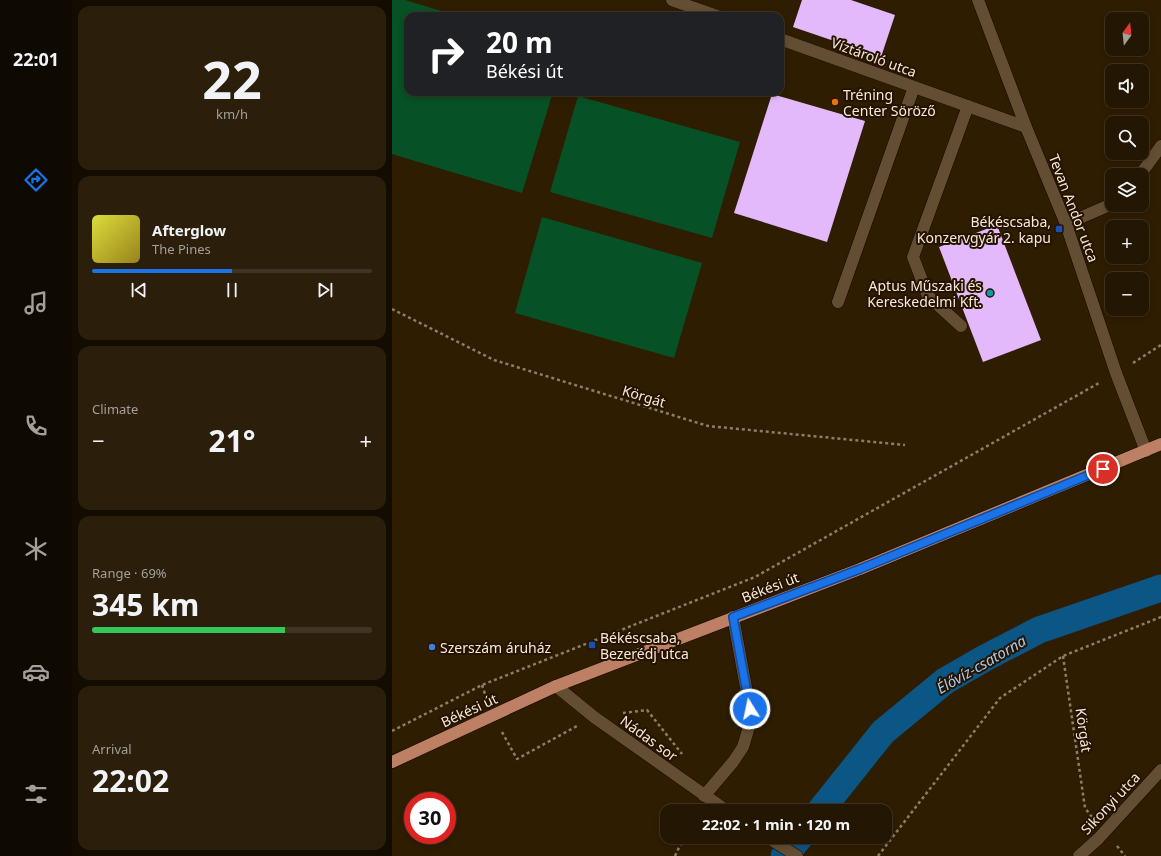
<!DOCTYPE html>
<meta charset="utf-8">
<style>
:root{--surface:#231602;--page:#2b1f0c;--text:#f1f3f6;--muted:#a39f99;--line:#403524;--accent:#1a73e8}
body{margin:0;font-family:"Noto Sans",sans-serif;background:var(--page);color:var(--text);height:100vh;display:flex;flex-direction:column;font-size:15px;white-space:nowrap}
*{box-sizing:border-box;margin:0}
p{font-size:13px;color:var(--muted)}
.icon{flex:none;width:22px;height:22px;fill:none;stroke:currentColor;stroke-width:2;stroke-linecap:round;stroke-linejoin:round}
.map{position:relative;flex:1;overflow:hidden}
.drawer{display:flex;flex-direction:column;gap:6px;padding:6px;background:#130c01;width:320px}
.drawer>*{flex:none}
.guide{position:absolute;left:12px;top:12px;width:380px;height:84px;border-radius:12px;box-shadow:0 2px 6px #0003,0 0 0 1px var(--line);background:#202124;color:#fff;overflow:hidden}
.needle{width:26px;rotate:15deg}
.buttons{position:absolute;left:713px;top:12px;display:grid;gap:8px}
.buttons a{display:grid;place-items:center;width:44px;height:44px;border-radius:8px;background:var(--surface);box-shadow:0 2px 6px #0003,0 0 0 1px var(--line);font-size:20px}
.speed{position:absolute;left:12px;top:792px;display:flex;gap:8px;font-size:20px;font-weight:700;text-align:center}
.speed>*{display:grid;place-content:center;width:52px;height:52px;border-radius:50%;background:var(--surface);box-shadow:0 2px 6px #0003,0 0 0 1px var(--line);line-height:1}
.speed .limit{border:6px solid #d22;background:#fff;color:#111}
.pin{position:absolute;display:grid;place-items:center;width:34px;height:34px;color:#fff;margin:-17px;border:2px solid #fff;border-radius:50%;box-shadow:0 1px 4px #0007}
.me{position:absolute;width:44px;margin:-22px;rotate:350deg;stroke-linejoin:round;filter:drop-shadow(0 0 3px #0008)}
.turn{display:flex;align-items:center;gap:14px;height:84px;padding:0 16px;font-size:18px}
.turn .icon{width:52px;height:52px;stroke-width:2.5}
.turn b{display:block;font-size:28px;line-height:34px}
.big{font-size:30px;font-weight:700;line-height:1.1}
.drawer .card{flex:1;display:flex;flex-direction:column;justify-content:center;gap:6px;min-width:0;padding:0 14px;border-radius:12px;background:var(--page)}
.drawer .dial{align-items:center;gap:0}
.dial b{font-size:52px;line-height:1}
.song{display:flex;align-items:center;gap:12px}
.cover{width:48px;height:48px;border-radius:6px;background:linear-gradient(135deg,hsl(60 70% 55%),hsl(50 70% 35%))}
.played{height:4px;border-radius:2px;background:linear-gradient(90deg,var(--accent) 50%,var(--line) 50%)}
.keys{display:flex;justify-content:space-around;direction:ltr}
.heat{display:flex;justify-content:space-between;align-items:center;font-size:22px;direction:ltr}
.charge{height:6px;border-radius:3px;background:linear-gradient(90deg,#34c759 69%,var(--line) 0)}
.trip{position:absolute;left:268px;top:804px;width:232px;height:40px;border-radius:12px;background:var(--surface);box-shadow:0 2px 6px #0003,0 0 0 1px var(--line);font-weight:700;line-height:40px;text-align:center}
main{display:flex;flex:1;min-height:0}
.dock{display:flex;flex-direction:column;width:72px;justify-content:space-around;align-items:center;background:#0e0901;color:var(--muted)}
.dock .icon{width:28px;height:28px}
.dock .current{color:var(--accent)}
.dock b{font-size:18px;color:var(--text)}
.map>svg:first-child{display:block}
.green{fill:#075126}
.lines{fill:none;stroke-linecap:round;stroke-linejoin:round}
.canal{stroke:#0c5685;stroke-width:27}
.building{fill:#e4b9fb}
.minor-casing{stroke:#160600;stroke-width:13}
.major-casing{stroke:#160600;stroke-width:13}
.path{stroke:#8e7e69;stroke-width:2.5;stroke-dasharray:3 3;stroke-linecap:butt}
.minor{stroke:#634e33;stroke-width:12}
.major{stroke:#bd8064;stroke-width:12}
.route-casing{stroke:#114b97;stroke-width:10}
.route{stroke:#1a73e8;stroke-width:7}
.food-dot{fill:#e8710a;stroke:#251300;stroke-width:1.5}
.transit-dot{fill:#1a4fb4;stroke:#251300;stroke-width:1.5}
.culture-dot{fill:#0f9aa8;stroke:#251300;stroke-width:1.5}
.shop-dot{fill:#3f7fe0;stroke:#251300;stroke-width:1.5}
.labels{text-anchor:middle;dominant-baseline:central;stroke-width:4;stroke-linejoin:round;paint-order:stroke}
.street-label{font-size:14px;fill:#f6e9da;stroke:#251300}
.poi-label{font-size:14px;fill:#f6e9da;stroke:#251300;text-anchor:start}
.water-label{font-size:15px;font-style:italic;fill:#a4cbec;stroke:#251300}
</style>
<main>
<nav class="dock">
<b>22:01</b>
<svg class="icon current" aria-label="directions" viewBox="0 0 24 24"><path d="M12 3l9 9-9 9-9-9zM9 14v-3h6M13 9l2 2-2 2"/></svg>
<svg class="icon" aria-label="music" viewBox="0 0 24 24"><path d="M9 18V5l10-2v13"/><circle cx="6" cy="18" r="3"/><circle cx="16" cy="16" r="3"/></svg>
<svg class="icon" aria-label="phone" viewBox="0 0 24 24"><path d="M5 4h4l2 5-3 2q2 4 5 5l2-3 5 2v4C11 20 4 13 5 4z"/></svg>
<svg class="icon" aria-label="climate" viewBox="0 0 24 24"><path d="M12 3v18M4 7l16 10M4 17L20 7"/></svg>
<svg class="icon" aria-label="car" viewBox="0 0 24 24"><path d="M5 17H2v-5l4-1 3-4h7l3 4 3 1v5h-3M9 17h6M6 11h13"/><circle cx="7" cy="17" r="2"/><circle cx="17" cy="17" r="2"/></svg>
<svg class="icon" aria-label="filters" viewBox="0 0 24 24"><path d="M4 7h16M4 17h16"/><circle cx="9" cy="7" r="2"/><circle cx="15" cy="17" r="2"/></svg>
</nav>
<section class="drawer">
<div class="card dial"><b>22</b><p>km/h</p></div>
<div class="card">
<div class="song"><i class="cover"></i><div><b>Afterglow</b><p>The Pines</p></div></div>
<div class="played"></div>
<div class="keys"><svg class="icon" aria-label="previous" viewBox="0 0 24 24"><path d="M18 5L8 12l10 7zM5 5v14"/></svg><svg class="icon" aria-label="pause" viewBox="0 0 24 24"><path d="M8 5v14M16 5v14"/></svg><svg class="icon" aria-label="next" viewBox="0 0 24 24"><path d="M6 5l10 7-10 7zM19 5v14"/></svg></div>
</div>
<div class="card"><p>Climate</p>
<div class="heat"><a>−</a><b class="big">21°</b><a>+</a></div>
</div>
<div class="card"><p>Range · 69%</p><b class="big">345 km</b><div class="charge"></div></div>
<div class="card"><p>Arrival</p><b class="big">22:02</b></div>
</section>
<div class="map">
<svg width="769" height="856" viewBox="0 0 769 856">
<rect width="100%" height="100%" fill="#2f1d02"/>
<path class="green" d="M 0,0 L 13,0 L 66,16 L 16,16 L 16,92 L 161,92 L 130,193 L 0,154 Z
M 186,96 L 348,142 L 320,238 L 158,192 Z
M 150,217 L 310,263 L 282,358 L 123,313 Z"/>
<g class="lines">
<path class="canal" d="M 428,811 L 491,732 L 553,681 L 593,658 L 647,630 L 769,588
M 392,856 L 408,837"/>
</g>
<path class="building" d="M 410,0 L 459,0 L 503,15 L 489,57 L 401,27 Z
M 380,94 L 473,121 L 435,242 L 342,213 Z
M 605,225 L 649,340 L 591,362 L 547,247 Z"/>
<g class="lines">
<defs>
<path id="minor" d="M 280,0 L 325,16
M 586,0 L 634,127 L 674,224 L 724,373 L 754,451
M 388,39 L 634,127
M 748,175 L 769,146
M 674,224 L 720,204
M 446,302 L 522,87
M 569,326 L 536,296 L 521,257 L 576,106
M 164,686 L 202,717 L 335,811
M 312,796 L 341,762 L 351,747 L 356,730 L 358,709 L 341,617
M 375,837 L 405,856
M 687,856 L 706,839 L 769,770"/>
<path id="major" d="M 0,762 L 164,686 L 468,569 L 769,444"/>
</defs>
<use href="#minor" class="minor-casing"/>
<use href="#major" class="major-casing"/>
<path class="path" d="M 0,309 L 102,360 L 316,426 L 513,445
M 741,363 L 769,345
M 671,656 L 693,808 L 700,817
M 90,685 L 94,697
M 231,713 L 255,710 L 290,754
M 0,731 L 90,685 L 363,577 L 707,383
M 110,732 L 125,759 L 185,726
M 725,846 L 733,856
M 283,856 L 292,837
M 486,856 L 608,698 L 671,656 L 769,617"/>
<use href="#minor" class="minor"/>
<use href="#major" class="major"/>
</g>
<g class="lines">
<defs>
<path id="route" d="M 358,709 L 341,617 L 468,569 L 711,469"/>
</defs>
<use href="#route" class="route-casing"/>
<use href="#route" class="route"/>
</g>
<circle class="food-dot" cx="443" cy="102" r="4"/>
<g class="transit-dot">
<rect x="663" y="225" width="8" height="8" rx="2"/>
<rect x="196" y="641" width="8" height="8" rx="2"/>
</g>
<circle class="culture-dot" cx="598" cy="293" r="4"/>
<circle class="shop-dot" cx="40" cy="647" r="4"/>
<g class="labels">
<g class="street-label">
<text transform="translate(482 57) rotate(20)">Víztároló utca</text>
<text transform="translate(682 208) rotate(69)">Tevan Andor utca</text>
<text transform="translate(252 396) rotate(17)">Körgát</text>
<text transform="translate(378 587) rotate(-21)">Békési út</text>
<text transform="translate(77 710) rotate(-25)">Békési út</text>
<text transform="translate(692 730) rotate(82)">Körgát</text>
<text transform="translate(257 738) rotate(36)">Nádas sor</text>
<text transform="translate(718 803) rotate(-47)">Sikonyi utca</text>
</g>
<g class="poi-label">
<text x="451" y="94">Tréning<tspan x="451" dy="16">Center Söröző</tspan></text>
<text x="659" y="221" text-anchor="end">Békéscsaba,<tspan x="659" dy="16">Konzervgyár 2. kapu</tspan></text>
<text x="590" y="285" text-anchor="end">Aptus Műszaki és<tspan x="590" dy="16">Kereskedelmi Kft.</tspan></text>
<text x="208" y="637">Békéscsaba,<tspan x="208" dy="16">Bezerédj utca</tspan></text>
<text x="48" y="647">Szerszám áruház</text>
</g>
<g class="water-label">
<text transform="translate(589 664) rotate(-30)">Élővíz-csatorna</text>
</g>
</g>
</svg>
<div class="buttons">
<a><svg class="needle" viewBox="-14 -14 28 28"><path d="M0-13l5 13h-10z" fill="#e53935"/><path d="M0 13l5-13h-10z" fill="#a39f99"/></svg></a>
<a><svg class="icon" aria-label="sound" viewBox="0 0 24 24"><path d="M4 9h4l5-4v14l-5-4H4zM17 9q2 3 0 6"/></svg></a>
<a><svg class="icon" aria-label="search" viewBox="0 0 24 24"><circle cx="10" cy="10" r="6"/><path d="M15 15l6 6"/></svg></a>
<a><svg class="icon" aria-label="layers" viewBox="0 0 24 24"><path d="M12 4l9 5-9 5-9-5zM3 14l9 5 9-5"/></svg></a>
<a>+</a>
<a>−</a>
</div>
<div class="speed"><div class="limit">30</div></div>
<div class="pin" style="left:711px;top:469px;background:#d93025"><svg class="icon" aria-label="arrive" viewBox="0 0 24 24"><path d="M6 21V4h12l-3 4 3 4H6"/></svg></div>
<svg class="me" style="left:358px;top:709px" viewBox="-20 -20 40 40"><circle r="17" fill="#1a73e8" stroke="#fff" stroke-width="3"/><path d="M0-11L8 9 0 5-8 9z" fill="#fff"/></svg>
<div class="trip">22:02 · 1 min · 120 m</div>
<div class="guide">
<div class="turn"><svg class="icon" aria-label="right" viewBox="0 0 24 24"><path d="M7 20v-9h11M14 6l5 5-5 5"/></svg><div><b>20 m</b>Békési út</div></div>
</div>
</div>
</main>
